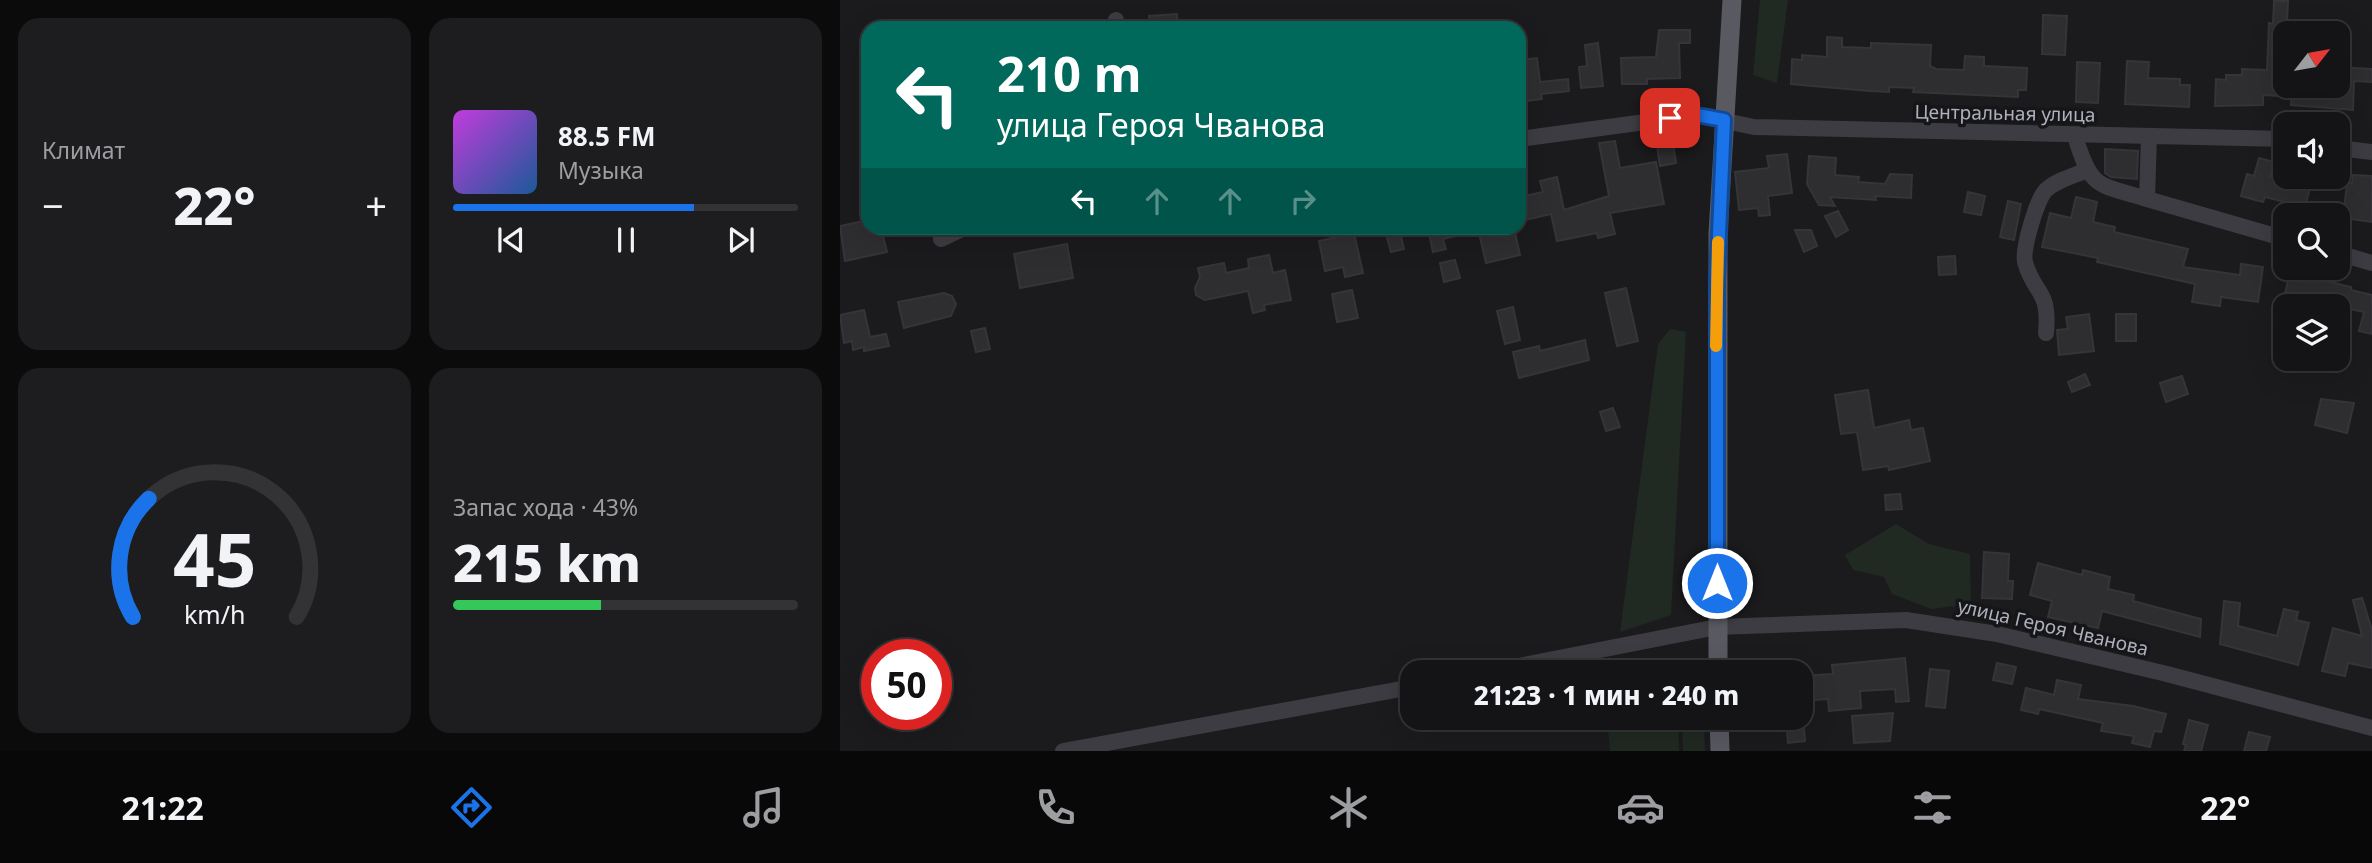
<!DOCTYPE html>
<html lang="ru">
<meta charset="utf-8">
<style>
:root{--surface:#141416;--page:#1d1d1f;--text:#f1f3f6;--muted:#9d9ea1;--line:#333335;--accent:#1a73e8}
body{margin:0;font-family:"Noto Sans",sans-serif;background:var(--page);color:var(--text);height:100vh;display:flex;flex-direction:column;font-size:26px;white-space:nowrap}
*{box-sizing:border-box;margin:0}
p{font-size:23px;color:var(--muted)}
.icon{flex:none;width:38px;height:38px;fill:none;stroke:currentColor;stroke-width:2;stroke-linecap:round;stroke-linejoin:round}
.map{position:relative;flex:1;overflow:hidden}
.side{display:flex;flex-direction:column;gap:18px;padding:18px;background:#0b0b0c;width:840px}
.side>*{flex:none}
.guide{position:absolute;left:21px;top:21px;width:665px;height:214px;border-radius:21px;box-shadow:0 7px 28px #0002,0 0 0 2px var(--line);background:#00695c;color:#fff;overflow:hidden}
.needle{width:46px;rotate:59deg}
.tools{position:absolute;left:1433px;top:21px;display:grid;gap:14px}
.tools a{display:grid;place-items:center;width:77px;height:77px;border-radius:14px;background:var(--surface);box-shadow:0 7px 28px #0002,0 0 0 2px var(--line);font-size:35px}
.speed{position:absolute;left:21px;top:639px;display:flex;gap:14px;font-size:35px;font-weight:700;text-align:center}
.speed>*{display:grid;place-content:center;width:91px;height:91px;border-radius:50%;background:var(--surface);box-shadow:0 7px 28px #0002,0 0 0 2px var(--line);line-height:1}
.speed .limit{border:10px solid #d22;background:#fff;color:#111}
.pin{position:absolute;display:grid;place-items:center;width:60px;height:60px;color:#fff;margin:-30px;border-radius:14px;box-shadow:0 4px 10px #0006}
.me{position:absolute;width:77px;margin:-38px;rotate:0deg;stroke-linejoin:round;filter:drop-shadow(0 0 5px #0008)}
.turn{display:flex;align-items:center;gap:24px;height:147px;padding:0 21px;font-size:32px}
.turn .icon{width:91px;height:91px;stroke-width:2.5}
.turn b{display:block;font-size:49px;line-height:60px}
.lanes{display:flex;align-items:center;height:66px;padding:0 21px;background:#0003;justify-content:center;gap:35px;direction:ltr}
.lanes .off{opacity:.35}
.big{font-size:52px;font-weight:800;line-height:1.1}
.side .card{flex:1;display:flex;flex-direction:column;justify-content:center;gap:10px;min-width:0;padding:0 24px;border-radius:21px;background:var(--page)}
.side .dial{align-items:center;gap:0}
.dial svg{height:182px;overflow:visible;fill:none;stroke:var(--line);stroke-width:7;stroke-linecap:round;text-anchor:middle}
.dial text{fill:var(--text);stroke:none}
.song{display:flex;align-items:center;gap:21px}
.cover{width:84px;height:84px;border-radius:10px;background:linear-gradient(135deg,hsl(290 70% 55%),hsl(210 70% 35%))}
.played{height:7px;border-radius:4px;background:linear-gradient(90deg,var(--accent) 70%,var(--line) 70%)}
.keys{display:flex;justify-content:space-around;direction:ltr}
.heat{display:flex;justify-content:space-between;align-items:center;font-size:38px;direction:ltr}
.charge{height:10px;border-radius:5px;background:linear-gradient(90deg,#34c759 43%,var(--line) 0)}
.side .tiles{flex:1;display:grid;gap:18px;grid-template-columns:repeat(2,1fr)}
.trip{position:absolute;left:560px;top:660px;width:413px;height:70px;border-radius:21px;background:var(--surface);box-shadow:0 7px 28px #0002,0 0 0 2px var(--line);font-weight:800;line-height:70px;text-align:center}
.menu{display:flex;height:112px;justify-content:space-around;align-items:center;background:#080809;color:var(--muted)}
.menu .icon{width:49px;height:49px}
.menu .on{color:var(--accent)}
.menu b{font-size:32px;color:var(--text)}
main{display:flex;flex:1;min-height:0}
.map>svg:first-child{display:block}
.green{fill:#202922}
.building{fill:#2e2e31;stroke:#353539;stroke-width:2}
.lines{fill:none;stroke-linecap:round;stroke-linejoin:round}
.minor{stroke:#3c3c42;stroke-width:16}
.major{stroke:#585961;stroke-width:19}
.route-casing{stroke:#114b97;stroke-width:18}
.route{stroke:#1a73e8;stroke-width:12}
.slow{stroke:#f59e0b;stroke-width:12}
.labels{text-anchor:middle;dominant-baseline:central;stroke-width:7;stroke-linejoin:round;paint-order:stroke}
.street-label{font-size:19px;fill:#aeb1bd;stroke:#161618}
</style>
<main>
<section class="side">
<div class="tiles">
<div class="card"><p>Климат</p>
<div class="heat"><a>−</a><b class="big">22°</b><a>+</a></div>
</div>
<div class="card">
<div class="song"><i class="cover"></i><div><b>88.5 FM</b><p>Музыка</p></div></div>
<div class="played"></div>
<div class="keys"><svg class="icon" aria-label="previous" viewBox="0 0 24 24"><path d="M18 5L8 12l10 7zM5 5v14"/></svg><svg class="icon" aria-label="pause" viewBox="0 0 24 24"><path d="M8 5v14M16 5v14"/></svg><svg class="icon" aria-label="next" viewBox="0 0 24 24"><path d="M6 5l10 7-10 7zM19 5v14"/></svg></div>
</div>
<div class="card dial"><svg viewBox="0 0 100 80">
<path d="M14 69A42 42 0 1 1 86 69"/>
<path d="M14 69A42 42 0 0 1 21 17" stroke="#1a73e8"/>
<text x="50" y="56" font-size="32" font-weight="700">45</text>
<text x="50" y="72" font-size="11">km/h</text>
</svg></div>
<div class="card"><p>Запас хода · 43%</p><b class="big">215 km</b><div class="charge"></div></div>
</div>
</section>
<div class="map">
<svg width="1532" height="751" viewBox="0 0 1532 751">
<rect width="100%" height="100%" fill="#1b1b1d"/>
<path class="green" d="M 920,0 L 948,0 L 937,83 L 913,75 Z
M 830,329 L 846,332 L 831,615 L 780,632 L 818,344 Z
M 1056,524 L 1089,544 L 1130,554 L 1131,604 L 1091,609 L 1052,594 L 1044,577 L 1013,570 L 1005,555 Z
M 767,718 L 838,718 L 839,751 L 770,751 Z
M 842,728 L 864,728 L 865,751 L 843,751 Z"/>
<path class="building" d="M 1434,1 L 1448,1 L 1445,62 L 1440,62 L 1439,96 L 1423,95 L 1423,105 L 1375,106 L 1376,79 L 1386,80 L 1386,75 L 1402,75 L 1402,69 L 1427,70 L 1429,23 L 1433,24 Z
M 337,14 L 338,28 L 310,28 L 309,16 Z
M 1203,15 L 1227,16 L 1225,55 L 1202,54 Z
M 819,30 L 850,30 L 850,43 L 839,43 L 840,78 L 807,79 L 807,84 L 782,84 L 781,58 L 816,57 Z
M 987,37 L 1002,38 L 1002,47 L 1031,48 L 1031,43 L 1091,45 L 1090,66 L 1096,69 L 1124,70 L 1125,56 L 1144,57 L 1144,66 L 1187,68 L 1186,90 L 1178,90 L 1178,97 L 1073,92 L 1074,88 L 1049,87 L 1049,92 L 1030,91 L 951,84 L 952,59 L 962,60 L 962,55 L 987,57 Z
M 758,43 L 763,86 L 741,88 L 739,67 L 747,66 L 745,45 Z
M 697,58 L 700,82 L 728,79 L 729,91 L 701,94 L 702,99 L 679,102 L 679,60 Z
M 1287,61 L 1309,62 L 1308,78 L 1340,79 L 1340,85 L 1350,85 L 1349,107 L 1285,104 Z
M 1237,62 L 1260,63 L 1258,103 L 1236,102 Z
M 1498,67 L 1532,69 L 1532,82 L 1514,81 L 1513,110 L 1451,105 L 1452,92 L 1461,93 L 1461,86 L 1498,86 Z
M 831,131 L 836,163 L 820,166 L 815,133 Z
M 775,141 L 780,168 L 816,162 L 824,204 L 770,213 L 775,234 L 758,238 L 757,233 L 717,241 L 711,214 L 681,221 L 679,197 L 703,192 L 700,181 L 717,177 L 724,210 L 769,196 L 759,143 Z
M 1265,149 L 1298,151 L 1297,179 L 1271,177 L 1265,173 Z
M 947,154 L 952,193 L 928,196 L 930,215 L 919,216 L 918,208 L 899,210 L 895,172 L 929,168 L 927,156 Z
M 969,156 L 996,158 L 995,175 L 1019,177 L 1018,182 L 1045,184 L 1050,174 L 1072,175 L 1071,198 L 1035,196 L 1036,200 L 990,197 L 995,206 L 979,205 L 967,184 Z
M 1419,158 L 1434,162 L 1430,177 L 1472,180 L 1465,207 L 1425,197 L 1423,202 L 1401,196 L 1407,174 L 1414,176 Z
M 1513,175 L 1532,176 L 1532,222 L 1503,218 L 1507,183 L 1512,183 Z
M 1128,192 L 1145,196 L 1141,215 L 1124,212 Z
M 1236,197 L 1257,202 L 1253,222 L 1275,227 L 1274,232 L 1348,249 L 1343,267 L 1400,275 L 1401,264 L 1423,267 L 1418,302 L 1381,297 L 1380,306 L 1352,302 L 1355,284 L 1257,262 L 1258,258 L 1202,247 L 1210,213 L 1231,218 Z
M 1168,201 L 1181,204 L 1174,240 L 1160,237 Z
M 998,211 L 1008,230 L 996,237 L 985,216 Z
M 28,220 L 28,228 L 41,228 L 47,252 L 5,261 L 0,226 Z
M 559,228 L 564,249 L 551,252 L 545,230 Z
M 594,228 L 633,228 L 634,232 L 603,239 L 606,249 L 593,252 L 588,229 Z
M 646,228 L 674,228 L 680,255 L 646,263 L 638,229 Z
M 955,230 L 971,230 L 977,246 L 964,252 Z
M 514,233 L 523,273 L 505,277 L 503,267 L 485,271 L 479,241 Z
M 227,244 L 233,278 L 180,288 L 174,254 Z
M 429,255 L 433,273 L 445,270 L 451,300 L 424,305 L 425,310 L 413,313 L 408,291 L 365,300 L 356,295 L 355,288 L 360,277 L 358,268 L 384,263 L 386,273 L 409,268 L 408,259 Z
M 1115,256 L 1116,274 L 1099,275 L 1098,257 Z
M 615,260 L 620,278 L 604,282 L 600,263 Z
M 1450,272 L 1511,287 L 1511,290 L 1532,295 L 1532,334 L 1519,331 L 1524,312 L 1471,300 L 1470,304 L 1444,298 Z
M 786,288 L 798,341 L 777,346 L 765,293 Z
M 512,290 L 518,318 L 497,322 L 492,294 Z
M 104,293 L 112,296 L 116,304 L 111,316 L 64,328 L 58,302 Z
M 673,307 L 680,340 L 665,344 L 657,311 Z
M 24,310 L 30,337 L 46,334 L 49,346 L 24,351 L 24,347 L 13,350 L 12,341 L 4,343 L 0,315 Z
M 1249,314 L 1254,351 L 1219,355 L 1217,330 L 1228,329 L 1226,317 Z
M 1276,314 L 1296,314 L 1296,341 L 1276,341 Z
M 145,328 L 150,349 L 136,352 L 131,331 Z
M 745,340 L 749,360 L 679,378 L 673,352 L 699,346 L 700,351 Z
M 1245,374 L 1250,385 L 1232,392 L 1228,382 Z
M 1342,376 L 1348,394 L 1326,402 L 1320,383 Z
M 1028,390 L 1034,428 L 1069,420 L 1071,430 L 1083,428 L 1090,461 L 1049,470 L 1048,466 L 1023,470 L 1017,432 L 1001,434 L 995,395 Z
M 1481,399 L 1514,403 L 1507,433 L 1475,425 Z
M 773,408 L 780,427 L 766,431 L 760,412 Z
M 1060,494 L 1062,509 L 1046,510 L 1045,495 Z
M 1144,552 L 1169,554 L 1168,581 L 1173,581 L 1172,599 L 1142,598 Z
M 1198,563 L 1242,575 L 1243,570 L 1270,577 L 1268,589 L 1294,595 L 1293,601 L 1361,619 L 1360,637 L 1262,611 L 1258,628 L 1208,617 L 1212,601 L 1190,595 Z
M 1522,598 L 1532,630 L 1532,668 L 1508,663 L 1505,676 L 1482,671 L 1493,628 L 1522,636 L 1513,600 Z
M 1384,601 L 1400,603 L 1398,626 L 1437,636 L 1444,609 L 1458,612 L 1456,620 L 1469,623 L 1458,665 L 1380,644 Z
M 1065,658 L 1069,701 L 1056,702 L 1055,689 L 1020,691 L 1021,708 L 989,711 L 988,699 L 961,701 L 961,676 L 993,674 L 992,665 Z
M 1157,663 L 1176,667 L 1172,684 L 1153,680 Z
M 1090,669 L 1109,671 L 1105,708 L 1086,706 Z
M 1217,680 L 1241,685 L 1238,699 L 1293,706 L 1326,714 L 1321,732 L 1314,731 L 1310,747 L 1292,743 L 1294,736 L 1261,731 L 1263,723 L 1199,709 L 1198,714 L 1181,710 L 1186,688 L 1214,695 Z
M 1053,713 L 1050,741 L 1014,743 L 1012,716 Z
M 946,718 L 963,718 L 965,741 L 948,743 Z
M 1349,720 L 1368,725 L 1361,751 L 1344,751 L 1346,745 L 1343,744 Z
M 1409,732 L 1430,737 L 1426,751 L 1404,751 Z"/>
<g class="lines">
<path class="minor" d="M 272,28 L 276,20
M 1235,136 C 1251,189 1257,184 1307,199
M 1309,136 L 1307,199 L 1446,239
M 679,139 L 857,115 L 914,127 L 1446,139
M 1498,148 L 1532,152
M 101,239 L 124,228
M 1498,253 L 1532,263
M 1206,333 C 1210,288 1194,295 1185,262 C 1182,250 1197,198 1206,190 C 1217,180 1233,176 1245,171
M 648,672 L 877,627 L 1066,620 L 1157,634 L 1323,673 L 1532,728
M 223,751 L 572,687"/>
<path class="major" d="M 878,672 L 878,233 L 892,0
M 879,718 L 880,751"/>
</g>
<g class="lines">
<defs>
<path id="route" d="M 830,118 L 857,115 L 884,120 L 877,280 L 877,583"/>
</defs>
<use href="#route" class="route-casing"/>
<use href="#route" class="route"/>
<path class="slow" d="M 876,346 L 878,242"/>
</g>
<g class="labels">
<g class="street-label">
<text transform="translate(1165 113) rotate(1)">Центральная улица</text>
<text transform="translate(1213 627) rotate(13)">улица Героя Чванова</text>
</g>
</g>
</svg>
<div class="tools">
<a><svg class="needle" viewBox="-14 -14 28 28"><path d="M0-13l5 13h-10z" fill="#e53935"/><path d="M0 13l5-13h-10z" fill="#9d9ea1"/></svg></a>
<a><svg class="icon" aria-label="sound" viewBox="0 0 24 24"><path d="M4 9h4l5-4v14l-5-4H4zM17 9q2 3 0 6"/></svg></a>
<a><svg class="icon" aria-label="search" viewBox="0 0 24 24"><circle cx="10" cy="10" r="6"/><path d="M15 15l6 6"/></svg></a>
<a><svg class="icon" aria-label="layers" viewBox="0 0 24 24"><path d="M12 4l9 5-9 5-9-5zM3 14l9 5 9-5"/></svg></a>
</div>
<div class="speed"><div class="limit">50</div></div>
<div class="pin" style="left:830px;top:118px;background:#d93025"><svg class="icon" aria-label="arrive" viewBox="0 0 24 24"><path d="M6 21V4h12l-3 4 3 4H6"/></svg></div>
<svg class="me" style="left:877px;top:583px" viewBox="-20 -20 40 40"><circle r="17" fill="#1a73e8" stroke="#fff" stroke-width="3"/><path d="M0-11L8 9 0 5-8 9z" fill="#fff"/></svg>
<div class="trip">21:23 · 1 мин · 240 m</div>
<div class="guide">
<div class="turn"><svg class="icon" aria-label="left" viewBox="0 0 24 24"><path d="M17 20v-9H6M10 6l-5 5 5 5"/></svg><div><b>210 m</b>улица Героя Чванова</div></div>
<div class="lanes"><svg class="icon" aria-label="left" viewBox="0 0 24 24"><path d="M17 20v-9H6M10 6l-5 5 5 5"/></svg><svg class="icon off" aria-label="ahead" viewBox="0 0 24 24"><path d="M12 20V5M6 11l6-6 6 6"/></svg><svg class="icon off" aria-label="ahead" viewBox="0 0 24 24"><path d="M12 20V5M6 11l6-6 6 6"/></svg><svg class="icon off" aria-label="right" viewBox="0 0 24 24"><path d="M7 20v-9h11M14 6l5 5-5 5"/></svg></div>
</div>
</div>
</main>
<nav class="menu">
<b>21:22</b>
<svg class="icon on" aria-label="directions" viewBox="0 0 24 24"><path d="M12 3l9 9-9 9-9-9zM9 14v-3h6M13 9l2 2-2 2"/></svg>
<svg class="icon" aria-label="music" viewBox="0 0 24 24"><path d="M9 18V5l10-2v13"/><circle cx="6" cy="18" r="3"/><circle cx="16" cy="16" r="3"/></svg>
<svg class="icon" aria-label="phone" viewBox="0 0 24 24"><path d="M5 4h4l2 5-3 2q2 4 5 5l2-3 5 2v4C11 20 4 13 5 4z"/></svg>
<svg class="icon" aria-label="climate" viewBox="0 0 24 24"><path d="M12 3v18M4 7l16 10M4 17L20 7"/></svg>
<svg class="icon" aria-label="car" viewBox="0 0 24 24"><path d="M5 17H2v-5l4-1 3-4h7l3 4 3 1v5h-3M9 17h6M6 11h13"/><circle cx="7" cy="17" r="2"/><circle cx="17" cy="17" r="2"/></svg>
<svg class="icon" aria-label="filters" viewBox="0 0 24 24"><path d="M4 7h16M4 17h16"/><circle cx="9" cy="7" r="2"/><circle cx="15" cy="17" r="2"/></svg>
<b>22°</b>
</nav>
